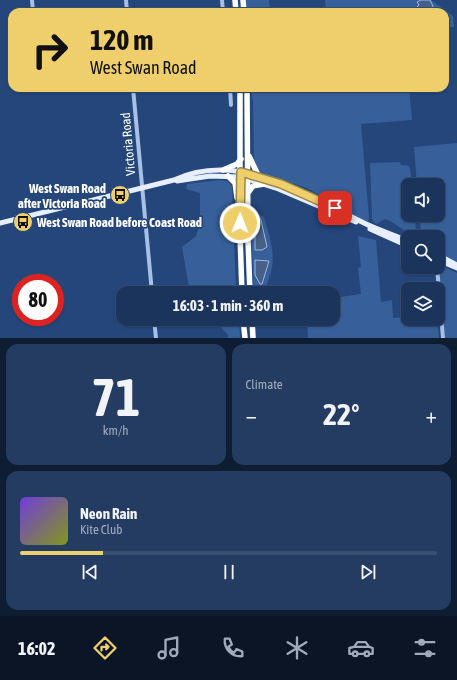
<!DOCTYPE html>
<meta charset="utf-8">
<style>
:root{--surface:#1b345c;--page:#243c62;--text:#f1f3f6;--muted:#a0aabb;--line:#394f72;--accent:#efcf6b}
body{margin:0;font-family:"Asap Condensed",sans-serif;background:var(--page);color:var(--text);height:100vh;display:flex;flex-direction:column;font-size:15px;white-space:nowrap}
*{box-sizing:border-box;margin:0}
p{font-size:13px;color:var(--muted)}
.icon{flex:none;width:22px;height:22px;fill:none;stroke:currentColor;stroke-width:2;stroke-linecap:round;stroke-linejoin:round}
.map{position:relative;height:338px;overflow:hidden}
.panel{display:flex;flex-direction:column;gap:6px;padding:6px;background:#0f1d33;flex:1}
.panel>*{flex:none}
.guide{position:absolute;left:8px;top:8px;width:441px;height:84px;border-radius:12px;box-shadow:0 1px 3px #0004,0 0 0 1px var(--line);background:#efcf6b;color:#111;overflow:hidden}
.fabs{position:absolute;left:401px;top:178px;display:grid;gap:8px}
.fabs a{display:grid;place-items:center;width:44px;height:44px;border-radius:8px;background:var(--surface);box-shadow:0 1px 3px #0004,0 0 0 1px var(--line);font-size:20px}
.speed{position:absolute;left:12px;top:274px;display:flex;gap:8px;font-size:20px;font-weight:700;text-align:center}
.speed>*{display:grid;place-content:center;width:52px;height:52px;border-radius:50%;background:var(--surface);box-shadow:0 1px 3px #0004,0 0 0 1px var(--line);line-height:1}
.speed .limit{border:6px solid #d22;background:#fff;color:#111}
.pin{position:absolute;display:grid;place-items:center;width:34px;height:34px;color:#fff;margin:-17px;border-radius:8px;box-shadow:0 2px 6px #0006}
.me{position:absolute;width:44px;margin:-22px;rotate:1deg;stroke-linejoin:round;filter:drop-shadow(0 0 3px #0008)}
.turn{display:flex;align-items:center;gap:14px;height:84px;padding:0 16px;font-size:18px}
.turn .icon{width:52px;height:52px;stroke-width:2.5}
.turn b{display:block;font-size:28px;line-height:34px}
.big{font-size:30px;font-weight:700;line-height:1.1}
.panel .card{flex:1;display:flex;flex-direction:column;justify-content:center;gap:6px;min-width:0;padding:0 14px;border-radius:12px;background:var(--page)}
.panel .dial{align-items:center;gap:0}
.dial b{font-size:52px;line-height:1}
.song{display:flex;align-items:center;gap:12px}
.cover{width:48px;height:48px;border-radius:6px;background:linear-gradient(135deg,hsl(260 70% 55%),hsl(70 70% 35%))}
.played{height:4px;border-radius:2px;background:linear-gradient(90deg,var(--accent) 20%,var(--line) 20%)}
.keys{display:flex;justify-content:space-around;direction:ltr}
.heat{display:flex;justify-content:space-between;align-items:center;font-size:22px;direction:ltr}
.panel .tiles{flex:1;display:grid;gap:6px;grid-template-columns:1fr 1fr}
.card:last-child{grid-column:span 2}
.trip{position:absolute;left:116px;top:286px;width:224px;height:40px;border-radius:12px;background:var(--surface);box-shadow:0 1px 3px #0004,0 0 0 1px var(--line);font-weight:700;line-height:40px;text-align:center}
.menu{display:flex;height:64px;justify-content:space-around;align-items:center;background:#0b1525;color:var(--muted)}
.menu .icon{width:28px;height:28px}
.menu .active{color:var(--accent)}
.menu b{font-size:18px;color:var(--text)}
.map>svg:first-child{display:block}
.green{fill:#375f99}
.water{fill:#476087;stroke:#9cbae5}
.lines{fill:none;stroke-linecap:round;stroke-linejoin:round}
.minor{stroke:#a7c0e5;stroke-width:4}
.major{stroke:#e8effc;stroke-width:5}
.highway{stroke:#fff;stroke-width:5.5}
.route-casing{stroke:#9b8746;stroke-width:10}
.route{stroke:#efcf6b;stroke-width:7}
.labels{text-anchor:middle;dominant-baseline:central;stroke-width:3.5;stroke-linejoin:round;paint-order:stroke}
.street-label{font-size:13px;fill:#fff;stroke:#24467b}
.poi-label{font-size:13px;font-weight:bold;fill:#fff;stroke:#24467b;text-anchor:end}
</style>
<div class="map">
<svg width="457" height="338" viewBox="0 0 457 338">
<rect width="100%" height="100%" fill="#24467b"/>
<path class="green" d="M 245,0 L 269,0 L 270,12 L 246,12 Z
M 325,0 L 431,0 L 453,16 L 454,27 L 445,28 L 445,12 L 326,12 Z
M 251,88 L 409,88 L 412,120 L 361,124 L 369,217 L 368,223 L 307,188 L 260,173 L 254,162 L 253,103 Z
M 457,143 L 457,263 L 438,253 L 438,237 L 421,237 L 420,215 L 438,215 L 438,185 L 417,185 L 414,147 Z
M 400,162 L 401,165 L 409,166 L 410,169 L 412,185 L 408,185 L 408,215 L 415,215 L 416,233 L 411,234 C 402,230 394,222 385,219 L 376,224 L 372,219 L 370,163 Z
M 219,180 L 227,181 L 232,186 L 236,293 L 190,293 L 182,247 L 196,236 L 200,224 L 200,193 L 186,189 L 187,184 Z
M 250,210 L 264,217 C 269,235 276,253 271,272 C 269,279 266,286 264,293 L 254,293 Z
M 358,236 L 376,240 L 381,302 L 392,300 L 393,318 L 408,317 L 408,319 L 437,319 L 439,338 L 308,338 L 307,319 L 333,319 L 333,306 L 340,306 L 340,297 L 361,294 L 358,268 L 361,267 Z
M 440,265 L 457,273 L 457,338 L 445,338 L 439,275 Z
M 213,319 L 239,319 L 240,338 L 228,338 L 228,335 Z"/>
<path class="water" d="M 421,0 L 430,0 L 433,6 L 432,9 L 416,12 L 416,8 L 419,5 L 417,2 Z
M 255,216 L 259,216 L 261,220 L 267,247 L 262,250 L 255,250 Z
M 255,260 L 269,261 L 262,284 L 260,284 L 255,275 Z"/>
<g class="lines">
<path class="minor" d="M 32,0 L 33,12
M 126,0 L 127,12
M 222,0 L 223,12
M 133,88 L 152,293
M 230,88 L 231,105
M 437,267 L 443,338
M 154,319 L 156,338"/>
<path class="major" d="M 177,181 L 210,176 L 241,177 L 276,188 L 356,222
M 0,223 L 174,180 C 239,149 308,196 366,224 C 379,230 394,235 408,241
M 370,229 L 408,246
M 438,255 L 457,265
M 438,260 L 457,268"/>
<path class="highway" d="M 235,0 L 236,12
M 243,0 L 244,12
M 240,88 L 240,235 L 242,293
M 247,88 L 248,240 L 250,293
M 249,156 L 258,175
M 223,170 L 237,164 L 241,159
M 228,176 L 235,183 L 237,198
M 248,193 L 253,186 L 264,184
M 243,319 L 245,338
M 252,319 L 253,338"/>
</g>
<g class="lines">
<defs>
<path id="route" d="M 240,223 L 241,172 L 281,184 L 335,208"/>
</defs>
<use href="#route" class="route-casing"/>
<use href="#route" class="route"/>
</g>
<defs>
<symbol id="bus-disc" viewBox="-11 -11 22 22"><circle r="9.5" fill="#efcf6b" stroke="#24467b"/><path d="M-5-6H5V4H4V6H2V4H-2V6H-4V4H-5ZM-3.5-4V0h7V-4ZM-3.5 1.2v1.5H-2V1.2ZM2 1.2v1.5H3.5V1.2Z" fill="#111"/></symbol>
</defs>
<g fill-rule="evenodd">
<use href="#bus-disc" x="109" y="184" width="22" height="22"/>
<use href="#bus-disc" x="12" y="211" width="22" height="22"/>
</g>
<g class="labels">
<g class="street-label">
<text transform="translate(128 144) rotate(-95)">Victoria Road</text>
</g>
<g class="poi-label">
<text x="106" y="188">West Swan Road<tspan x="106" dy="15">after Victoria Road</tspan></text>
<text x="37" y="222" text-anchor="start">West Swan Road before Coast Road</text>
</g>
</g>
</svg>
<div class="fabs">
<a><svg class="icon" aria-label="sound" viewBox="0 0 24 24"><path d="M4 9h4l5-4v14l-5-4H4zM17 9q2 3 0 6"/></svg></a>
<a><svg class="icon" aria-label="search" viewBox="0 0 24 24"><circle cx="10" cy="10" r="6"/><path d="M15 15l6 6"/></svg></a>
<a><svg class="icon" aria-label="layers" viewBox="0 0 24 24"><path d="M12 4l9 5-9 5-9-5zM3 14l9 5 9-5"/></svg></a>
</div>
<div class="speed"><div class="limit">80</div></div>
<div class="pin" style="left:335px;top:208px;background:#d93025"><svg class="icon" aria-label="arrive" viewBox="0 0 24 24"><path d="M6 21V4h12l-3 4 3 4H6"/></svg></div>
<svg class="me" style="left:240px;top:223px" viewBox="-20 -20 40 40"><circle r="17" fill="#efcf6b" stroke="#fff" stroke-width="3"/><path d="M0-11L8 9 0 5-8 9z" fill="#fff"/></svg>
<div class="trip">16:03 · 1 min · 360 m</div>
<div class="guide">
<div class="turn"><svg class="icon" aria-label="right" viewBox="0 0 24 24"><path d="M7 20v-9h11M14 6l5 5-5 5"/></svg><div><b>120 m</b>West Swan Road</div></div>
</div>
</div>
<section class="panel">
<div class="tiles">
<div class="card dial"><b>71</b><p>km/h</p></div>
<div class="card"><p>Climate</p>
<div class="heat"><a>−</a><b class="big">22°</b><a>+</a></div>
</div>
<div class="card">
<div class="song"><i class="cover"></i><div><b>Neon Rain</b><p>Kite Club</p></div></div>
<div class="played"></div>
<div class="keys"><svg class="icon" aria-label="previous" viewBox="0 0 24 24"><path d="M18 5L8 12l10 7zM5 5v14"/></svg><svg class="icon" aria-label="pause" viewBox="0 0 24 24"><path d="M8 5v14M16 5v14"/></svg><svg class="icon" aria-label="next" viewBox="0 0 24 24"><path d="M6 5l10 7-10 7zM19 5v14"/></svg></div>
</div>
</div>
</section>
<nav class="menu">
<b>16:02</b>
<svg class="icon active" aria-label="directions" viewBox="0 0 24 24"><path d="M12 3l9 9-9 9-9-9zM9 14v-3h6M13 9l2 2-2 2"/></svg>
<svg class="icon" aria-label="music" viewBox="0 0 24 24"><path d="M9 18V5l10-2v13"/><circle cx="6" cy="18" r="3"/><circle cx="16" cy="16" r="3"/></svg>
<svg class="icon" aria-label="phone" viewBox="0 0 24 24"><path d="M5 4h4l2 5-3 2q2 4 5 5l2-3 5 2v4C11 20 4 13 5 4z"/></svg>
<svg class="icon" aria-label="climate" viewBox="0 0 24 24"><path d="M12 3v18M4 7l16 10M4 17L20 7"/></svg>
<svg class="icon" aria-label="car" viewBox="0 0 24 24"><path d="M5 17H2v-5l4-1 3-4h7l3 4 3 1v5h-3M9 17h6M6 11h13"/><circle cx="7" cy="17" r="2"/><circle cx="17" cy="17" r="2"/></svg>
<svg class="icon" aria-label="filters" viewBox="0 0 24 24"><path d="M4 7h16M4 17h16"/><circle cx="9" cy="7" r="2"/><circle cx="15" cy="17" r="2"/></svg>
</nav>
